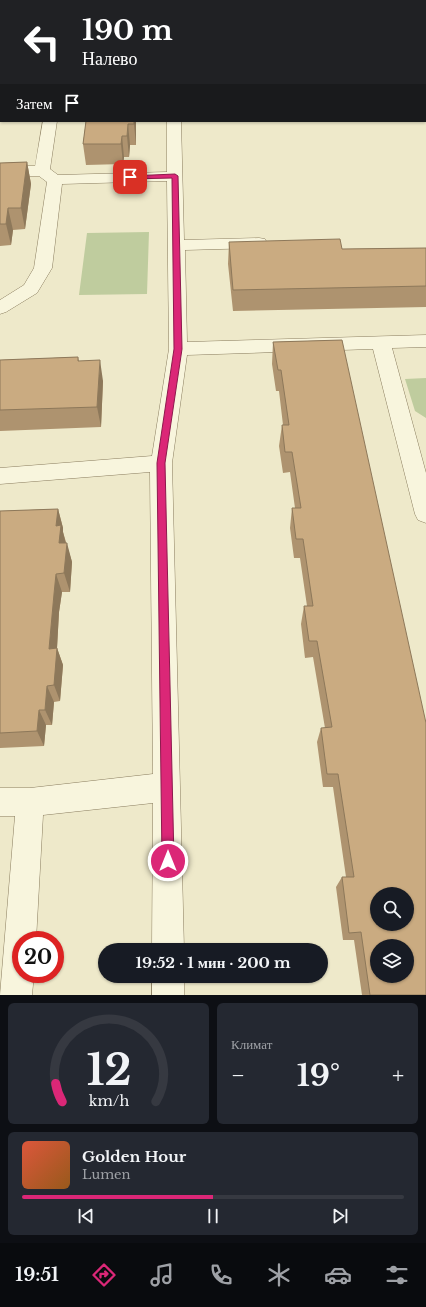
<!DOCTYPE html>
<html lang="ru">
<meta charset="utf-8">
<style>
:root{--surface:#171b24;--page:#242831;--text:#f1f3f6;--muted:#9ea1a6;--line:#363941;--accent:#db2777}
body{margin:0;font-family:"Libre Baskerville",serif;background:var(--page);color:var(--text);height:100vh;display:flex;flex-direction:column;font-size:15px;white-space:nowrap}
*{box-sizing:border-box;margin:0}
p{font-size:13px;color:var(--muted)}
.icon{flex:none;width:22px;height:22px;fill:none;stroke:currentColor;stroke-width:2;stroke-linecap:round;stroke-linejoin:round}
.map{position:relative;height:995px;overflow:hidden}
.sheet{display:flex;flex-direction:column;gap:8px;padding:8px;background:#0d0f14;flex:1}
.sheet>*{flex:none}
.banner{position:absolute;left:0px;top:0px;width:426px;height:122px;box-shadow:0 1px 3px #0004;background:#202124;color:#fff;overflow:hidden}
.buttons{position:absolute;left:370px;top:887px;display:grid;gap:8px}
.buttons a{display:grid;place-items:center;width:44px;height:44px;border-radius:50%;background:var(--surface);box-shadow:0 1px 3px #0004;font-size:20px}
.speed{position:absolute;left:12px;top:931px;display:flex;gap:8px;font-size:20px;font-weight:700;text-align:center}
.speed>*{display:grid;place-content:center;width:52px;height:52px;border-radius:50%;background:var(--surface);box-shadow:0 1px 3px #0004;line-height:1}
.speed .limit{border:6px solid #d22;background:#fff;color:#111}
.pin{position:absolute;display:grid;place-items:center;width:34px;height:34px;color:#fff;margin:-17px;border-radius:8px;box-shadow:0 2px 6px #0006}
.me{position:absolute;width:44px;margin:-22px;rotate:0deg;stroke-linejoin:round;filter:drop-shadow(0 0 3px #0008)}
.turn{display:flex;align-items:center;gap:14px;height:84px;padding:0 16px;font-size:18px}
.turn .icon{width:52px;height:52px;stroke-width:2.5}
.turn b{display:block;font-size:28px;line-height:34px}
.then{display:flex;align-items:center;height:38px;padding:0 16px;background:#0003;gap:8px;font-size:15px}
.big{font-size:30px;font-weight:700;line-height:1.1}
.sheet .tile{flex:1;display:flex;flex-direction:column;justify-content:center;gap:6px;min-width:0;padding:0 14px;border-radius:6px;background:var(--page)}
.sheet .dial{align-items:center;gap:0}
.dial svg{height:104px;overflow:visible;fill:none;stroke:var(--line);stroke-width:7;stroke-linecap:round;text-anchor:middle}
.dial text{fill:var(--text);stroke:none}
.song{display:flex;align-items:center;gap:12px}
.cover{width:48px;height:48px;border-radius:6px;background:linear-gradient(135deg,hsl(10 70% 55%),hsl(30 70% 35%))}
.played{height:4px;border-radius:2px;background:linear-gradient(90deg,var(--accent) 50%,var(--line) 50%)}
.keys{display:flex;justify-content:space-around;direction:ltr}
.heat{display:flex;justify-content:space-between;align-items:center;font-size:22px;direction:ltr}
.sheet .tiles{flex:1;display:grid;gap:8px;grid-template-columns:1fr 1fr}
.tile:last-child{grid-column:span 2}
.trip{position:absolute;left:98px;top:943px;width:230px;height:40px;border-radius:20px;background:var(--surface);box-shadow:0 1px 3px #0004;font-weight:700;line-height:40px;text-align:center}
.tab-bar{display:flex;height:64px;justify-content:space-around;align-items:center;background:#090b0e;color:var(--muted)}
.tab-bar .icon{width:28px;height:28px}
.tab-bar .selected{color:var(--accent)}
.tab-bar b{font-size:18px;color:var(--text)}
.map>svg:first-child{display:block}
.green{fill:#bfcc9e}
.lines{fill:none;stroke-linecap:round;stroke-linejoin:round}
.minor-casing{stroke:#8a7d5f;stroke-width:1}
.minor{fill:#f8f5dd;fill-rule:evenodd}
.wall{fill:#ae936f}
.shaded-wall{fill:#8d785a}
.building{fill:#caab81;stroke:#8d785a;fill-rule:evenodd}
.route{fill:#db2777;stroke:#8e194d}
</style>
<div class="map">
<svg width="426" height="995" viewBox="0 0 426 995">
<rect width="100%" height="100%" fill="#eee9ca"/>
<path class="green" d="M 149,232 L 147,294 L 79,295 L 87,233 Z
M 426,378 L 426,418 L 415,411 L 405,379 Z"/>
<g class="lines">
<defs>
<path id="minor" d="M 61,0 L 73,0 L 73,1 L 61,1 Z
M 166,0 L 178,0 L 178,1 L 166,1 Z
M 217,0 L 229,0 L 229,1 L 217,1 Z
M 328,0 L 340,0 L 340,1 L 328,1 Z
M 0,3 L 1,3 L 1,9 L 0,9 Z
M 0,46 L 1,46 L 1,54 L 0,54 Z
M 43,121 L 57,121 L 50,169 L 58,175 L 167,172 L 167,121 L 181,121 L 184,240 L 259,238 L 265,239 L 267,243 L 265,247 L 259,248 L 185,250 L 187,342 L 426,335 L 426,347 L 392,348 L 426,473 L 426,523 L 418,520 L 415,514 L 373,349 L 187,355 L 172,463 L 184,950 L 152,950 L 153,803 L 43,815 L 36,940 L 21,940 L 21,974 L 34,974 L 32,995 L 0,995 L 15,816 L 0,816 L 0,788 L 30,788 L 153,774 L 150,472 L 0,484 L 0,468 L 152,456 L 169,349 L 167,181 L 62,184 L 52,268 L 37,293 L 6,312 L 0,314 L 0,300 L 24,285 L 34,268 L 47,182 L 39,176 L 0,176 L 0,166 L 35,166 Z
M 152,976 L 184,976 L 184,995 L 152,995 Z"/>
</defs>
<use href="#minor" class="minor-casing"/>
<use href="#minor" class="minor"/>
</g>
<path class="wall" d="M 240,0 L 314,0 L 314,1 L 240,1 Z
M 86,121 L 136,121 L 136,145 L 130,145 L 129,157 L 124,157 L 123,164 L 86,165 L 83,144 Z
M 27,162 L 31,184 L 25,229 L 13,230 L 11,245 L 0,246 L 0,163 Z
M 229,242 L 342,249 L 426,248 L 426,307 L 233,311 L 228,264 Z
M 342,340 L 426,995 L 362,995 L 354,940 L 343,940 L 336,887 L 342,877 L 346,877 L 333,787 L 323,787 L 317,742 L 321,728 L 325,728 L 313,657 L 305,658 L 301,624 L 304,606 L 307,606 L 300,558 L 294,558 L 290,528 L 292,508 L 295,508 L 290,472 L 283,473 L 279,446 L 282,425 L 283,425 L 279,391 L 276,391 L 272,364 L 273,342 Z
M 78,357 L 79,361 L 103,381 L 101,427 L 0,431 L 0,360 Z
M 58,509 L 63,528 L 63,532 L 72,562 L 70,592 L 62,592 L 59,612 L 57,648 L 63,665 L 60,701 L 54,702 L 52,725 L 46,725 L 44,746 L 0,748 L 0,511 Z"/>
<path class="shaded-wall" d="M 134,121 L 136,121 L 136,145 L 134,124 Z
M 128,124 L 130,145 L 129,157 L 127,136 Z
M 122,136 L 124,157 L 123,164 L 121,144 Z
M 27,162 L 31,184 L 25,229 L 21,208 Z
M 8,208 L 13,230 L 11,245 L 6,224 Z
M 100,360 L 103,381 L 101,427 L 97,407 Z
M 58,509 L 63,528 L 63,532 L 66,544 L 59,543 L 56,526 Z
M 67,543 L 72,562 L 70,592 L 64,573 Z
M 56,574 L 62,592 L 59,612 L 57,648 L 63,665 L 60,701 L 54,685 L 49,649 L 54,594 Z
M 47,686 L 54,702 L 52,725 L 45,710 Z
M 39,710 L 46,725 L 44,746 L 37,731 Z"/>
<path class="building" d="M 242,0 L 297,0 L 297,1 L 242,1 Z
M 86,121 L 134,121 L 134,124 L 128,124 L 127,136 L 122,136 L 121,144 L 83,144 Z
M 27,162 L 21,208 L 8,208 L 6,224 L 0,224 L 0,163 Z
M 340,239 L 342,249 L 426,248 L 426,286 L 233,290 L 229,242 Z
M 342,340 L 426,723 L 426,995 L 370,995 L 361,932 L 349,933 L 342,877 L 354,877 L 338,774 L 327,774 L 321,728 L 332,727 L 317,641 L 309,641 L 304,606 L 313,606 L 303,539 L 296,539 L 292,508 L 301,508 L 292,452 L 285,452 L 282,425 L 289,425 L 281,370 L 278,370 L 273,342 ZM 377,894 L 407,894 L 407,924 L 377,924 ZM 377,946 L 407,946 L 407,976 L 377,976 Z
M 78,357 L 78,361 L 100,360 L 97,407 L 0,410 L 0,360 Z
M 58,509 L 56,526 L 61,525 L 59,543 L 67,543 L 64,573 L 56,574 L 54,594 L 49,649 L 57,648 L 54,685 L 47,686 L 45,710 L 39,710 L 37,731 L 0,733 L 0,511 Z"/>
<path class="route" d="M 175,174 L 178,176 L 182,349 L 165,463 L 174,861 L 172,866 L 168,867 L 163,866 L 162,861 L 157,463 L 174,349 L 172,178 L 130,179 L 127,177 L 130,176 Z"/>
</svg>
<div class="buttons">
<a><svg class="icon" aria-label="search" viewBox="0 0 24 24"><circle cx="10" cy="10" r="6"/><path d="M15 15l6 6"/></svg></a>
<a><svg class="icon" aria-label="layers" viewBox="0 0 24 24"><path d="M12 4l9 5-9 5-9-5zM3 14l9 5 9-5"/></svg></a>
</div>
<div class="speed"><div class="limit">20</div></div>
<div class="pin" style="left:130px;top:177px;background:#d93025"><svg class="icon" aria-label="arrive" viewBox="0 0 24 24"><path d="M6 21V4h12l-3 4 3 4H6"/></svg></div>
<svg class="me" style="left:168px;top:861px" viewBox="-20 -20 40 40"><circle r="17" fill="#db2777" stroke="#fff" stroke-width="3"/><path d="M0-11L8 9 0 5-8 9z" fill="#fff"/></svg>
<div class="trip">19:52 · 1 мин · 200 m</div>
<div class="banner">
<div class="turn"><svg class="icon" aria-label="left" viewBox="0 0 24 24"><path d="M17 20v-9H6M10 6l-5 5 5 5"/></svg><div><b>190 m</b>Налево</div></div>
<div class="then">Затем<svg class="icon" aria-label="arrive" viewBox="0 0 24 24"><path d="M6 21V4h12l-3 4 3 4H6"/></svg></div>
</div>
</div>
<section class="sheet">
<div class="tiles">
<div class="tile dial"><svg viewBox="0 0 100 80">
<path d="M14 69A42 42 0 1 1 86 69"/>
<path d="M14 69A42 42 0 0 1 9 55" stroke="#db2777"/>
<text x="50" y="56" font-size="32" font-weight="700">12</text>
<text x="50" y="72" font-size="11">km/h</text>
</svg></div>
<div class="tile"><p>Климат</p>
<div class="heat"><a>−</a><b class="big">19°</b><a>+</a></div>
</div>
<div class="tile">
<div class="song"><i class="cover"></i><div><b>Golden Hour</b><p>Lumen</p></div></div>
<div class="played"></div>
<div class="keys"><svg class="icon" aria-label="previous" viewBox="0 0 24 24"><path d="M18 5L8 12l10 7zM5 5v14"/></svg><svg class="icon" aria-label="pause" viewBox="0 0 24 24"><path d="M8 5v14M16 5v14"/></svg><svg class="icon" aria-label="next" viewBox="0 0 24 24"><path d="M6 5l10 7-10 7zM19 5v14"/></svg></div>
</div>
</div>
</section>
<nav class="tab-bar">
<b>19:51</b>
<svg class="icon selected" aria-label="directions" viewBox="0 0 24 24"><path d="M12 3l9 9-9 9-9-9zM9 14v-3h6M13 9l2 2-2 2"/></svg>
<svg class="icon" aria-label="music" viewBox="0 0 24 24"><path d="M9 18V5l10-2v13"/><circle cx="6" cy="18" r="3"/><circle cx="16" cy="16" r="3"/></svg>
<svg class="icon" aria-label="phone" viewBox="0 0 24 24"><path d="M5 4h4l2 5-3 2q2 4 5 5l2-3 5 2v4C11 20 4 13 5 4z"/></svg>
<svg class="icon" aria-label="climate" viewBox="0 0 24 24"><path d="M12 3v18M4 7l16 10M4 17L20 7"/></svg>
<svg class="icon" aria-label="car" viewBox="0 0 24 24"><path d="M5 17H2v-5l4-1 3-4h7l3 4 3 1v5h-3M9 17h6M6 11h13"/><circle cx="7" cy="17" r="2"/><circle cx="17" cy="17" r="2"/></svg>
<svg class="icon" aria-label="filters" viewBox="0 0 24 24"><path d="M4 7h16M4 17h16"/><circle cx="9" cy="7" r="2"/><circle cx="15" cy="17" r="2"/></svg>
</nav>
